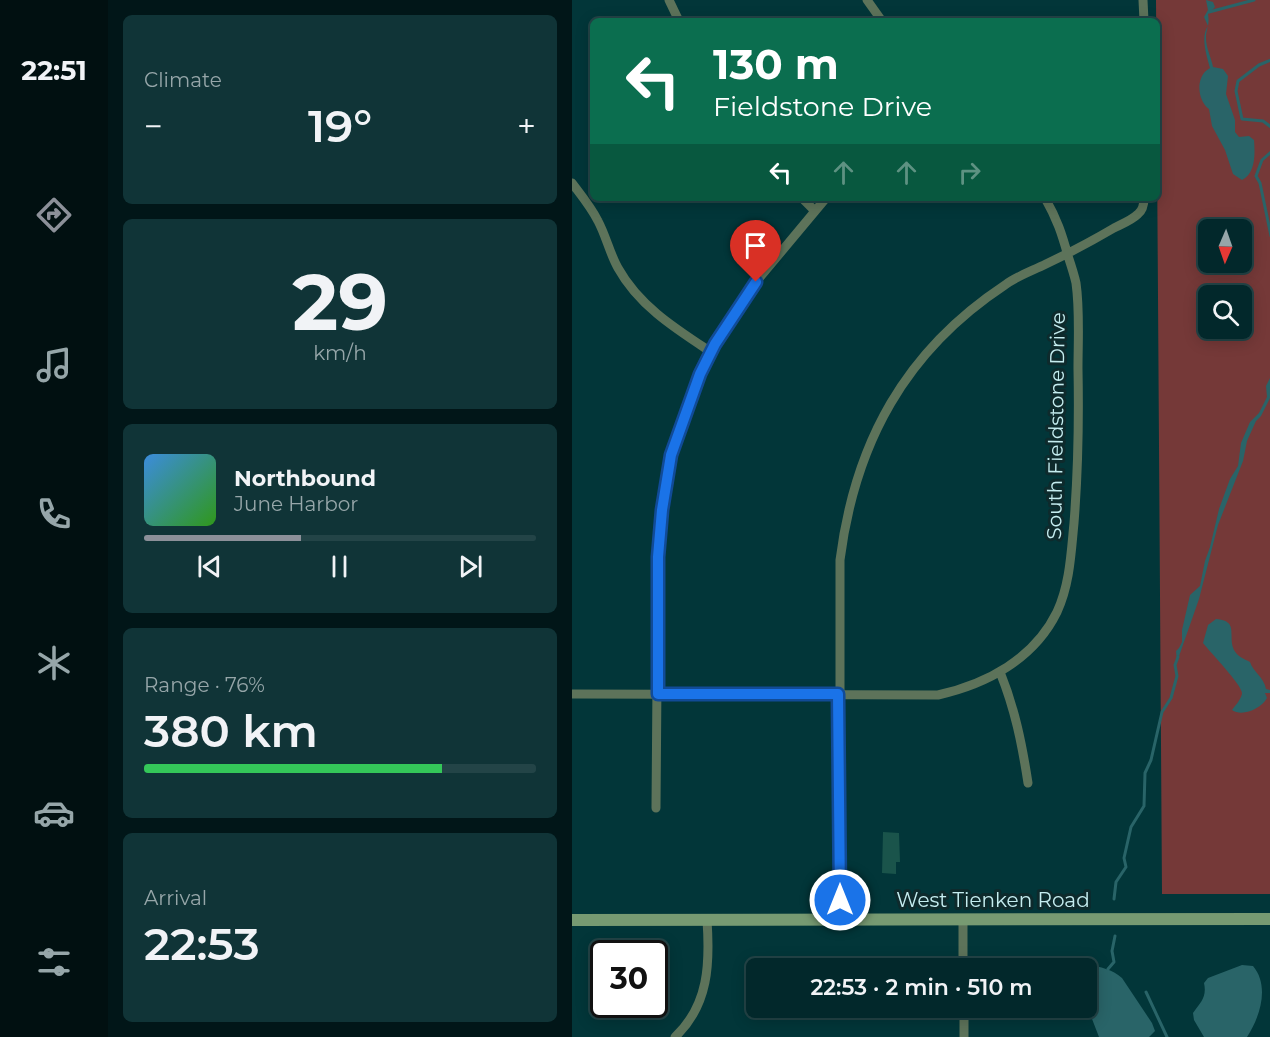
<!DOCTYPE html>
<meta charset="utf-8">
<style>
:root{--surface:#02282b;--page:#103437;--text:#f1f3f6;--muted:#96a6a9;--line:#234447;--accent:#8c9099}
body{margin:0;font-family:Montserrat,sans-serif;background:var(--page);color:var(--text);height:100vh;display:flex;flex-direction:column;font-size:22px;white-space:nowrap}
*{box-sizing:border-box;margin:0}
p{font-size:20px;color:var(--muted)}
.icon{flex:none;width:33px;height:33px;fill:none;stroke:currentColor;stroke-width:2;stroke-linecap:round;stroke-linejoin:round}
.map{position:relative;flex:1;overflow:hidden}
.panel{display:flex;flex-direction:column;gap:15px;padding:15px;background:#011618;width:464px}
.panel>*{flex:none}
.banner{position:absolute;left:18px;top:18px;width:570px;height:183px;border-radius:9px;box-shadow:0 3px 15px #0003,0 0 0 2px var(--line);background:#0b6e4f;color:#fff;overflow:hidden}
.needle{width:39px;rotate:182deg}
.tools{position:absolute;left:626px;top:219px;display:grid;gap:12px}
.tools a{display:grid;place-items:center;width:54px;height:54px;border-radius:9px;background:var(--surface);box-shadow:0 3px 15px #0003,0 0 0 2px var(--line);font-size:30px}
.speed{position:absolute;left:18px;top:940px;display:flex;gap:12px;font-size:30px;font-weight:700;text-align:center}
.speed>*{display:grid;place-content:center;width:78px;height:78px;border-radius:50%;background:var(--surface);box-shadow:0 3px 15px #0003,0 0 0 2px var(--line);line-height:1}
.speed .limit{border:3px solid #111;border-radius:9px;background:#fff;color:#111}
.pin{position:absolute;display:grid;place-items:center;width:51px;height:51px;color:#fff;margin:-62px -26px;border-radius:50% 50% 50% 0;rotate:-45deg;box-shadow:0 0 6px #0007}
.pin .icon{rotate:45deg}
.me{position:absolute;width:66px;margin:-33px;rotate:0deg;stroke-linejoin:round;filter:drop-shadow(0 0 4px #0008)}
.turn{display:flex;align-items:center;gap:21px;height:126px;padding:0 24px;font-size:27px}
.turn .icon{width:78px;height:78px;stroke-width:2.5}
.turn b{display:block;font-size:42px;line-height:51px}
.lanes{display:flex;align-items:center;height:57px;padding:0 24px;background:#0003;justify-content:center;gap:30px;direction:ltr}
.lanes .off{opacity:.35}
.big{font-size:45px;font-weight:600;line-height:1.1}
.panel .widget{flex:1;display:flex;flex-direction:column;justify-content:center;gap:9px;min-width:0;padding:0 21px;border-radius:9px;background:var(--page)}
.panel .dial{align-items:center;gap:0}
.dial b{font-size:78px;line-height:1}
.song{display:flex;align-items:center;gap:18px}
.cover{width:72px;height:72px;border-radius:9px;background:linear-gradient(135deg,hsl(210 70% 55%),hsl(110 70% 35%))}
.played{height:6px;border-radius:3px;background:linear-gradient(90deg,var(--accent) 40%,var(--line) 40%)}
.keys{display:flex;justify-content:space-around;direction:ltr}
.heat{display:flex;justify-content:space-between;align-items:center;font-size:33px;direction:ltr}
.charge{height:9px;border-radius:4px;background:linear-gradient(90deg,#34c759 76%,var(--line) 0)}
.trip{position:absolute;left:174px;top:958px;width:351px;height:60px;border-radius:9px;background:var(--surface);box-shadow:0 3px 15px #0003,0 0 0 2px var(--line);font-weight:600;line-height:60px;text-align:center}
main{display:flex;flex:1;min-height:0}
.menu{display:flex;flex-direction:column;width:108px;justify-content:space-around;align-items:center;background:#011011;color:var(--muted)}
.menu .icon{width:42px;height:42px}
.menu .on{color:var(--accent)}
.menu b{font-size:27px;color:var(--text)}
.map>svg:first-child{display:block}
.green{fill:#753938;fill-rule:evenodd}
.water{fill:#296468}
.lines{fill:none;stroke-linecap:round;stroke-linejoin:round}
.stream{stroke:#296468;stroke-width:3}
.building{fill:#1a544b}
.street{stroke:#5d735a;stroke-width:9}
.secondary{stroke:#779a72;stroke-width:12}
.route-casing{stroke:#114b97;stroke-width:15}
.route{stroke:#1a73e8;stroke-width:10}
.labels{text-anchor:middle;dominant-baseline:central;stroke-width:6;stroke-linejoin:round;paint-order:stroke}
.street-label{font-size:20px;fill:#c5edf0;stroke:#0e2a2c}
</style>
<main>
<nav class="menu">
<b>22:51</b>
<svg class="icon on" aria-label="directions" viewBox="0 0 24 24"><path d="M12 3l9 9-9 9-9-9zM9 14v-3h6M13 9l2 2-2 2"/></svg>
<svg class="icon" aria-label="music" viewBox="0 0 24 24"><path d="M9 18V5l10-2v13"/><circle cx="6" cy="18" r="3"/><circle cx="16" cy="16" r="3"/></svg>
<svg class="icon" aria-label="phone" viewBox="0 0 24 24"><path d="M5 4h4l2 5-3 2q2 4 5 5l2-3 5 2v4C11 20 4 13 5 4z"/></svg>
<svg class="icon" aria-label="climate" viewBox="0 0 24 24"><path d="M12 3v18M4 7l16 10M4 17L20 7"/></svg>
<svg class="icon" aria-label="car" viewBox="0 0 24 24"><path d="M5 17H2v-5l4-1 3-4h7l3 4 3 1v5h-3M9 17h6M6 11h13"/><circle cx="7" cy="17" r="2"/><circle cx="17" cy="17" r="2"/></svg>
<svg class="icon" aria-label="filters" viewBox="0 0 24 24"><path d="M4 7h16M4 17h16"/><circle cx="9" cy="7" r="2"/><circle cx="15" cy="17" r="2"/></svg>
</nav>
<section class="panel">
<div class="widget"><p>Climate</p>
<div class="heat"><a>−</a><b class="big">19°</b><a>+</a></div>
</div>
<div class="widget dial"><b>29</b><p>km/h</p></div>
<div class="widget">
<div class="song"><i class="cover"></i><div><b>Northbound</b><p>June Harbor</p></div></div>
<div class="played"></div>
<div class="keys"><svg class="icon" aria-label="previous" viewBox="0 0 24 24"><path d="M18 5L8 12l10 7zM5 5v14"/></svg><svg class="icon" aria-label="pause" viewBox="0 0 24 24"><path d="M8 5v14M16 5v14"/></svg><svg class="icon" aria-label="next" viewBox="0 0 24 24"><path d="M6 5l10 7-10 7zM19 5v14"/></svg></div>
</div>
<div class="widget"><p>Range · 76%</p><b class="big">380 km</b><div class="charge"></div></div>
<div class="widget"><p>Arrival</p><b class="big">22:53</b></div>
</section>
<div class="map">
<svg width="699" height="1037" viewBox="0 0 699 1037">
<rect width="100%" height="100%" fill="#023639"/>
<path class="green" d="M 584,0 L 698,0 L 698,894 L 590,894 ZM 636,230 L 669,230 L 669,262 L 636,262 ZM 636,296 L 669,296 L 669,328 L 636,328 Z"/>
<path class="water" d="M 634,0 L 641,2 L 643,7 L 636,14 C 638,26 634,28 634,38 C 634,48 639,57 641,67 L 651,69 L 656,76 L 654,94 L 663,120 L 663,132 L 667,137 L 677,136 L 682,140 C 683,153 684,173 670,180 L 661,174 L 653,150 L 640,126 L 637,109 C 625,100 623,76 638,68 C 635,56 628,37 636,26 L 632,17 L 636,10 Z
M 698,378 L 698,398 L 689,416 L 684,421 L 675,441 L 671,461 L 646,525 L 627,599 L 605,662 L 604,651 L 607,648 L 610,642 L 610,630 L 618,595 L 628,586 L 633,561 L 638,547 L 647,509 L 658,479 L 666,466 L 669,443 L 678,422 L 687,413 L 695,397 L 694,386 Z
M 644,619 C 668,621 655,636 662,650 C 665,656 672,659 678,662 C 681,672 692,677 694,689 L 698,690 L 698,693 L 693,693 L 695,698 C 689,709 670,717 660,710 C 663,706 670,698 670,693 C 670,685 637,651 631,643 L 636,625 Z
M 515,965 C 529,967 540,969 550,978 L 580,1023 L 583,1031 L 577,1037 L 527,1037 L 515,1006 L 514,969 L 511,969 Z
M 670,965 L 681,966 C 698,986 688,1017 675,1037 L 632,1037 L 622,1020 L 621,1013 C 629,1002 635,997 632,983 L 636,978 Z"/>
<g class="lines">
<path class="stream" d="M 637,12 L 682,0
M 699,60 L 687,65 L 666,81 L 664,91 L 670,119 L 691,121 L 699,127
M 699,152 L 690,160 L 684,176 L 688,183 L 699,236
M 542,899 L 544,882 L 554,867 L 552,858 L 559,827 L 572,806 L 573,773 L 579,760 L 590,712 L 599,698 L 605,676 L 603,665 L 606,657
M 536,969 L 542,962 L 540,951 L 543,936
M 574,992 L 595,1037"/>
</g>
<path class="building" d="M 311,832 L 327,833 L 328,862 L 324,862 L 324,874 L 310,873 Z"/>
<g class="lines">
<path class="street" d="M 97,0 L 107,21
M 295,0 L 310,21
M 571,0 L 572,21
M 0,183 C 9,195 19,207 26,221 C 34,236 38,254 46,268 C 67,306 104,329 139,352
M 230,198 L 243,211
M 428,672 C 443,709 450,744 456,783
M 0,694 L 366,695 C 415,684 462,659 485,612 C 498,584 499,553 502,523 C 506,472 507,420 506,369 C 506,340 508,311 504,283 C 502,274 499,265 496,256 C 490,234 485,219 473,198
M 84,808 L 86,557 L 90,510 L 99,455 L 128,374 L 143,344 L 184,282 L 254,198
M 268,920 L 268,560 C 283,443 333,351 433,285 C 445,276 460,271 474,264 C 497,253 520,241 542,228 C 550,224 560,220 566,214 C 571,210 572,204 572,198
M 391,920 L 391,969
M 392,1008 L 392,1037
M 103,1037 C 137,1005 138,963 135,920"/>
<path class="secondary" d="M 0,920 L 699,919"/>
</g>
<g class="lines">
<defs>
<path id="route" d="M 184,282 L 143,344 L 128,374 L 99,455 L 90,510 L 86,557 L 86,694 L 266,694 L 268,900"/>
</defs>
<use href="#route" class="route-casing"/>
<use href="#route" class="route"/>
</g>
<g class="labels">
<g class="street-label">
<text transform="translate(484 426) rotate(-89)">South Fieldstone Drive</text>
<text x="421" y="900">West Tienken Road</text>
</g>
</g>
</svg>
<div class="tools">
<a><svg class="needle" viewBox="-14 -14 28 28"><path d="M0-13l5 13h-10z" fill="#e53935"/><path d="M0 13l5-13h-10z" fill="#96a6a9"/></svg></a>
<a><svg class="icon" aria-label="search" viewBox="0 0 24 24"><circle cx="10" cy="10" r="6"/><path d="M15 15l6 6"/></svg></a>
</div>
<div class="speed"><div class="limit">30</div></div>
<div class="pin" style="left:184px;top:282px;background:#d93025"><svg class="icon" aria-label="arrive" viewBox="0 0 24 24"><path d="M6 21V4h12l-3 4 3 4H6"/></svg></div>
<svg class="me" style="left:268px;top:900px" viewBox="-20 -20 40 40"><circle r="17" fill="#1a73e8" stroke="#fff" stroke-width="3"/><path d="M0-11L8 9 0 5-8 9z" fill="#fff"/></svg>
<div class="trip">22:53 · 2 min · 510 m</div>
<div class="banner">
<div class="turn"><svg class="icon" aria-label="left" viewBox="0 0 24 24"><path d="M17 20v-9H6M10 6l-5 5 5 5"/></svg><div><b>130 m</b>Fieldstone Drive</div></div>
<div class="lanes"><svg class="icon" aria-label="left" viewBox="0 0 24 24"><path d="M17 20v-9H6M10 6l-5 5 5 5"/></svg><svg class="icon off" aria-label="ahead" viewBox="0 0 24 24"><path d="M12 20V5M6 11l6-6 6 6"/></svg><svg class="icon off" aria-label="ahead" viewBox="0 0 24 24"><path d="M12 20V5M6 11l6-6 6 6"/></svg><svg class="icon off" aria-label="right" viewBox="0 0 24 24"><path d="M7 20v-9h11M14 6l5 5-5 5"/></svg></div>
</div>
</div>
</main>
